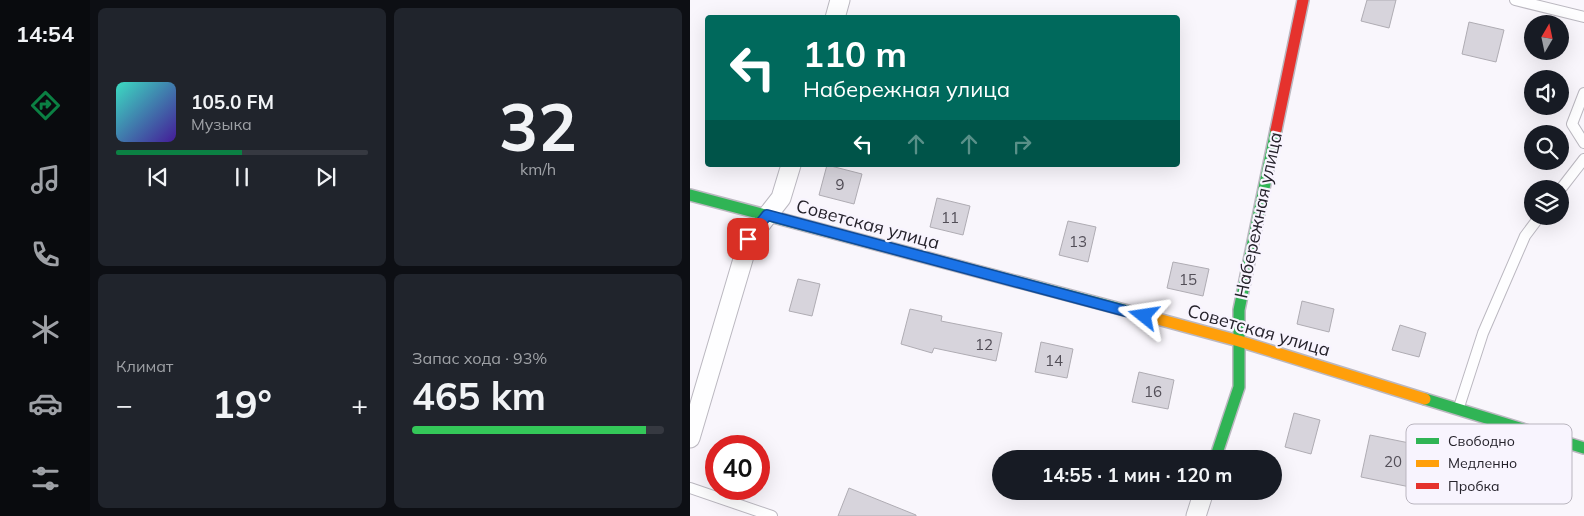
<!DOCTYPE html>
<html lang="ru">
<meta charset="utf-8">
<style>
:root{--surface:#171b24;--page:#20242c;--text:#f1f3f6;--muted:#9ea1a6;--line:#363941;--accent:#0b8043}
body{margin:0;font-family:Mulish,sans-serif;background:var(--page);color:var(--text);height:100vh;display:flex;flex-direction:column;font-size:19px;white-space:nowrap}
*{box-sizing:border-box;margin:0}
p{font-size:16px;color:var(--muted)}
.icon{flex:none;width:28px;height:28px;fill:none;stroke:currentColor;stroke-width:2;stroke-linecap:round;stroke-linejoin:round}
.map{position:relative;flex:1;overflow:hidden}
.drawer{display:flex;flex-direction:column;gap:8px;padding:8px;background:#0d0f14;width:600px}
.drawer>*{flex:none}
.hud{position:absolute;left:15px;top:15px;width:475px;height:152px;border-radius:5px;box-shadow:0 5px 20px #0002;background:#00695c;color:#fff;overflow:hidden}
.needle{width:32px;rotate:9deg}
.tools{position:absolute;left:834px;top:15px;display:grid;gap:10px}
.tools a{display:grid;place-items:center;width:45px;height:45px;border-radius:50%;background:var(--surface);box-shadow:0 5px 20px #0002;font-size:25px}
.speed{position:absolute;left:15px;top:435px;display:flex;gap:10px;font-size:25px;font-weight:700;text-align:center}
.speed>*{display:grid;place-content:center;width:65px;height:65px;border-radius:50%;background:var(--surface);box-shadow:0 5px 20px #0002;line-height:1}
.speed .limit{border:8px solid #d22;background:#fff;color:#111}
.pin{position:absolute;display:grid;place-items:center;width:42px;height:42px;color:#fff;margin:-21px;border-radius:10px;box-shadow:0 2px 8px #0006}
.me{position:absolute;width:55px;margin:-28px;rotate:285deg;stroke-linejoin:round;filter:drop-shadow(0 0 4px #0008)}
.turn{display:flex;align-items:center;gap:18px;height:105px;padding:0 15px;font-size:22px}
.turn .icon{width:65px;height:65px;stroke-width:2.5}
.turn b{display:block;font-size:35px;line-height:42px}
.lanes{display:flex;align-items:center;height:48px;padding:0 15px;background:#0003;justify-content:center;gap:25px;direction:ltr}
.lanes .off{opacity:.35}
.big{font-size:38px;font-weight:700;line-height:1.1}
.drawer .widget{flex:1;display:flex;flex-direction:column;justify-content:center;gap:8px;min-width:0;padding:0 18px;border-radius:8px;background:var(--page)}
.drawer .dial{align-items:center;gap:0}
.dial b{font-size:65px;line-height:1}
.song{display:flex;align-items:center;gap:15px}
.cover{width:60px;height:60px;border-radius:8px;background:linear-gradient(135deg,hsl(170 70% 55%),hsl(260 70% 35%))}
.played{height:5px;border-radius:2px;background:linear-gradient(90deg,var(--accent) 50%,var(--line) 50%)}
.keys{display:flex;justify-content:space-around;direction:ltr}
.heat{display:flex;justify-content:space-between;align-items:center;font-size:28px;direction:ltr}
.charge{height:8px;border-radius:4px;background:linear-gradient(90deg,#34c759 93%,var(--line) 0)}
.drawer .tiles{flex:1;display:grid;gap:8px;grid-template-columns:repeat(2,1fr)}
.trip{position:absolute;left:302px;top:450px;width:290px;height:50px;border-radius:25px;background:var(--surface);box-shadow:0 5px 20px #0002;font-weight:700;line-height:50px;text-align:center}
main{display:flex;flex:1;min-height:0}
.tabs{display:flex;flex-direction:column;width:90px;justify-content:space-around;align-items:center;background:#090b0e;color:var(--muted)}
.tabs .icon{width:35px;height:35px}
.tabs .on{color:var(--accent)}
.tabs b{font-size:22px;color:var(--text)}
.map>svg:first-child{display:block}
.building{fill:#d7d4dc;stroke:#afacb3}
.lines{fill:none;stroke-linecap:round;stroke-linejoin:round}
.lane-casing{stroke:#bbb8c0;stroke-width:12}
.street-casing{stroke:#bbb8c0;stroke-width:21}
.fast-casing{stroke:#bbb8c0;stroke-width:14}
.slow-casing{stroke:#bbb8c0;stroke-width:14}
.jam-casing{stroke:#bbb8c0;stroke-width:14}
.lane{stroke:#fefeff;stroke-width:10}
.street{stroke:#fefeff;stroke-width:19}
.fast{stroke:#30b455;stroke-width:11}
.slow{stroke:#ff9f0a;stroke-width:11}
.jam{stroke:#e5322d;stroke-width:11}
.route-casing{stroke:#114b97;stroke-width:12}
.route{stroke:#1a73e8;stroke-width:9}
.labels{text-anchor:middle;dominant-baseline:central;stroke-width:4.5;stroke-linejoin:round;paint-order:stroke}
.number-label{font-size:15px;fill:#524e57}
.street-label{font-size:18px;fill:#25222b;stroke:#f8f4fe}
.key{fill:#f8f4fe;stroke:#b9b5bf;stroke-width:1}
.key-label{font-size:14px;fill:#25222b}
</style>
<main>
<nav class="tabs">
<b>14:54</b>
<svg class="icon on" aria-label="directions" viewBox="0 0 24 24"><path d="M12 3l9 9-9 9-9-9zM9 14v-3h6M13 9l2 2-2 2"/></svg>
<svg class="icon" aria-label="music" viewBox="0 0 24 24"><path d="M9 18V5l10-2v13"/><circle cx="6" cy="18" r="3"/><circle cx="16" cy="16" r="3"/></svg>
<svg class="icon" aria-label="phone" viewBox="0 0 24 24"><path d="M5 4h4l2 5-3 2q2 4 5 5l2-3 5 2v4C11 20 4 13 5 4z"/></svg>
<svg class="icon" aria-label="climate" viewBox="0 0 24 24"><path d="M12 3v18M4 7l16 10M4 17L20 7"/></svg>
<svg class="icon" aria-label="car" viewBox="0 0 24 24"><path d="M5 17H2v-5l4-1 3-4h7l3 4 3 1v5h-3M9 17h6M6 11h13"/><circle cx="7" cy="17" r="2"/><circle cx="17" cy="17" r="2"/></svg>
<svg class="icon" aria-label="filters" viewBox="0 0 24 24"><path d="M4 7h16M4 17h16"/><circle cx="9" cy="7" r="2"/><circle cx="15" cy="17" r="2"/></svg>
</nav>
<section class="drawer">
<div class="tiles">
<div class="widget">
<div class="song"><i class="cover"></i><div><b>105.0 FM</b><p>Музыка</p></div></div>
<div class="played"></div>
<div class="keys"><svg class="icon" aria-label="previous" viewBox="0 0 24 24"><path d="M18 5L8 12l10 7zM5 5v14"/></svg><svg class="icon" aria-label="pause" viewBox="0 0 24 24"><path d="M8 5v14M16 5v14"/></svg><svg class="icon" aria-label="next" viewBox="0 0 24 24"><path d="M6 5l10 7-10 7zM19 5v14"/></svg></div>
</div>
<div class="widget dial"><b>32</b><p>km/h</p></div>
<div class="widget"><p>Климат</p>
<div class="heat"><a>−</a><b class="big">19°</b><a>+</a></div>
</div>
<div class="widget"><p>Запас хода · 93%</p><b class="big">465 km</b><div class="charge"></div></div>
</div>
</section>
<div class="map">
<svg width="894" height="516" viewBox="0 0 894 516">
<rect width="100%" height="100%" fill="#f9f6fc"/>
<path class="building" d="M 677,0 L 706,0 L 699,28 L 671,21 Z
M 779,22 L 814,30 L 806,62 L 772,54 Z
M 137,165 L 172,174 L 164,204 L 129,195 Z
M 247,198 L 280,206 L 273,235 L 240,227 Z
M 378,221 L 406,227 L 398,262 L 369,255 Z
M 483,262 L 519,269 L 513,296 L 477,288 Z
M 108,279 L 130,284 L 122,316 L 99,311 Z
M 612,301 L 644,309 L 639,332 L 607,324 Z
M 220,309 L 252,316 L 251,321 L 312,333 L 306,361 L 244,348 L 242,353 L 211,344 Z
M 710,325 L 736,333 L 729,357 L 702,350 Z
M 351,342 L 383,349 L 377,378 L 345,372 Z
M 449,372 L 484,380 L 478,409 L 442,402 Z
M 604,413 L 630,420 L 621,454 L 595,447 Z
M 680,435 L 734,446 L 725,488 L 671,477 Z
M 159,488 L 226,515 L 226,516 L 148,516 Z"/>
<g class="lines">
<defs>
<path id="lane" d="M 825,0 L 894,17
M 894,93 L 882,124 L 894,143
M 870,190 L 894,159
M 769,407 L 793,333 L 835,236 L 850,216
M 0,488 L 82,516"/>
<path id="street" d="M 145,18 L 150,0
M 0,438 L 59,239 L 91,198 L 101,165
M 506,516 L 514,491"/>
<path id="fast" d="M 0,195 L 453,315
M 735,399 L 894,448
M 525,459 L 549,387 L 549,310 L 586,130"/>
<path id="slow" d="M 453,315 L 549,341 L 735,399"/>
<path id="jam" d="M 586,130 L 613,0"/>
</defs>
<use href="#lane" class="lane-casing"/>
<use href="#street" class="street-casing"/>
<use href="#fast" class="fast-casing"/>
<use href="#slow" class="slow-casing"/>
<use href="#jam" class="jam-casing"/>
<use href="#lane" class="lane"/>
<use href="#street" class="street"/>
<use href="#fast" class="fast"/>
<use href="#slow" class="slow"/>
<use href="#jam" class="jam"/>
</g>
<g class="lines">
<defs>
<path id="route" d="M 58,239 L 77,215 L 454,316"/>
</defs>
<use href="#route" class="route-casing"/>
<use href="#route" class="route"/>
</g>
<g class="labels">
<g class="number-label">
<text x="150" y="184">9</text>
<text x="260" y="217">11</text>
<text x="388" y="241">13</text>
<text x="498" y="279">15</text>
<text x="294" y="344">12</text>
<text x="364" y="360">14</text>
<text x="463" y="391">16</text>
<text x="703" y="461">20</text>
</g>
<g class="street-label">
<text transform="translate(568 215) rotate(-78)">Набережная улица</text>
<text transform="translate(178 224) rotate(15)">Советская улица</text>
<text transform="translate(569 330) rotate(16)">Советская улица</text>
</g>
</g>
<rect x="716" y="424" width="166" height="80" rx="8" class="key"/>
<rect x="726" y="438" width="23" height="6" fill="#30b455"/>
<rect x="726" y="460" width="23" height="7" fill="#ff9f0a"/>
<rect x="726" y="483" width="23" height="6" fill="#e5322d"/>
<g class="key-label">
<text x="758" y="446">Свободно</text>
<text x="758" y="468">Медленно</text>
<text x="758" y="491">Пробка</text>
</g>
</svg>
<div class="tools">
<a><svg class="needle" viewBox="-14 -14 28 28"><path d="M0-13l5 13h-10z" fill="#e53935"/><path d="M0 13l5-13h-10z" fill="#9ea1a6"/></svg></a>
<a><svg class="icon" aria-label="sound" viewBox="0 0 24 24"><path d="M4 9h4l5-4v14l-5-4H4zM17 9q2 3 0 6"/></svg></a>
<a><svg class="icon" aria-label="search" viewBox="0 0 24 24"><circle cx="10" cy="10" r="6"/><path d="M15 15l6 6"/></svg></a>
<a><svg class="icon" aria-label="layers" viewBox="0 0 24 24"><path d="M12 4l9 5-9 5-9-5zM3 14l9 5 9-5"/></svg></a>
</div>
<div class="speed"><div class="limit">40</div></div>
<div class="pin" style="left:58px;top:239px;background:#d93025"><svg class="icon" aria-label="arrive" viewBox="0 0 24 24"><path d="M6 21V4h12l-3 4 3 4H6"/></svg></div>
<svg class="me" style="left:454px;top:316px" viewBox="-20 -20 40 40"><path d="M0-17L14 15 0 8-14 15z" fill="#1a73e8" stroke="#fff" stroke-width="4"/></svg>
<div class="trip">14:55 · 1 мин · 120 m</div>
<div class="hud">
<div class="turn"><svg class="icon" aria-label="left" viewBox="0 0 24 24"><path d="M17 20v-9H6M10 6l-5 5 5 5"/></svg><div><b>110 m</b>Набережная улица</div></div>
<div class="lanes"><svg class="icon" aria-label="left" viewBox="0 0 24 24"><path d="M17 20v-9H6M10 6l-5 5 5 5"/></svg><svg class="icon off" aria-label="ahead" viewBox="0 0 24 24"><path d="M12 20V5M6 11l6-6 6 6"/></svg><svg class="icon off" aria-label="ahead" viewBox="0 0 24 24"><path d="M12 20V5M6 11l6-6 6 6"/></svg><svg class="icon off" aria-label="right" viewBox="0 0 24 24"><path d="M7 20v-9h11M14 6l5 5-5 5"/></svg></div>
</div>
</div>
</main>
